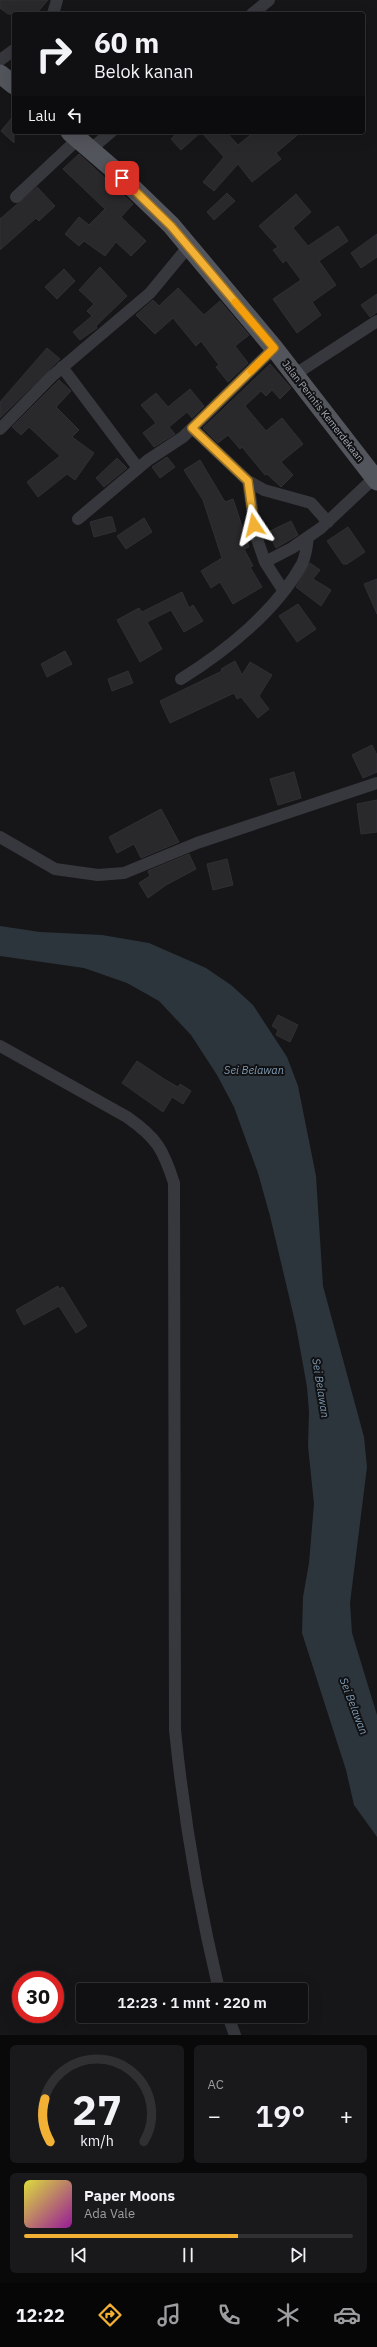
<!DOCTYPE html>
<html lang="id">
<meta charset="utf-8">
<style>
:root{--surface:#101012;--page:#19191b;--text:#f1f3f6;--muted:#9c9d9f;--line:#303032;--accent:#f2b134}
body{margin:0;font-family:"IBM Plex Sans",sans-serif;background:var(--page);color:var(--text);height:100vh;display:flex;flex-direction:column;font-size:15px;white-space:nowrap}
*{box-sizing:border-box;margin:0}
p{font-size:13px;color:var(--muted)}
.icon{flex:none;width:22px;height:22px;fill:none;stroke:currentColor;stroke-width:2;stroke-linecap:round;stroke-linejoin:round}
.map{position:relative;height:2035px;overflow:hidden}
.drawer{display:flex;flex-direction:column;gap:10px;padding:10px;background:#09090a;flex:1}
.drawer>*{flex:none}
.top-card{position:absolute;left:12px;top:12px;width:353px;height:122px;border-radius:4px;box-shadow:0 4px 16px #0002,0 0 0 1px var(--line);background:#101012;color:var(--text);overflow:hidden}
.speed{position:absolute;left:12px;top:1971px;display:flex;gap:8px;font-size:20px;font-weight:700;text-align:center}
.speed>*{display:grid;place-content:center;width:52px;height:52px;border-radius:50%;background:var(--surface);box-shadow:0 4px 16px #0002,0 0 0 1px var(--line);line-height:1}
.speed .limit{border:6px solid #d22;background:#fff;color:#111}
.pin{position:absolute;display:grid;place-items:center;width:34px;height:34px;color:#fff;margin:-17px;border-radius:8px;box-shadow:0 2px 6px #0006}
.me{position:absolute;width:44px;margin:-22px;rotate:350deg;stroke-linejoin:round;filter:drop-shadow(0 0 3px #0008)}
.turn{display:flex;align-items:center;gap:14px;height:84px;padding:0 16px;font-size:18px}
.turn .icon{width:52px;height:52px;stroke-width:2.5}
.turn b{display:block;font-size:28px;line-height:34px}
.then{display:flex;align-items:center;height:38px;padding:0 16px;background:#0003;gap:8px;font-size:15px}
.big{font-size:30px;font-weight:600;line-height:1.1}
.drawer .card{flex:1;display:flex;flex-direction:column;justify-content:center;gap:6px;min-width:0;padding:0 14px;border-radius:6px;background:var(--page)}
.drawer .dial{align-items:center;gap:0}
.dial svg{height:104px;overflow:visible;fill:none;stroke:var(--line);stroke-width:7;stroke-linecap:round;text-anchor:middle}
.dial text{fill:var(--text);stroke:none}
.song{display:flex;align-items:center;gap:12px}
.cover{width:48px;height:48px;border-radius:6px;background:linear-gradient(135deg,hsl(60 70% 55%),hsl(300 70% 35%))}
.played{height:4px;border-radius:2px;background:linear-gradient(90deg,var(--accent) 65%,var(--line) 65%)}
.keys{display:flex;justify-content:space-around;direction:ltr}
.heat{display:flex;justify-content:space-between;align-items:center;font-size:22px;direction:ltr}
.drawer .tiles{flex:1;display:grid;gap:10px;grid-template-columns:1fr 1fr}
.card:last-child{grid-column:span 2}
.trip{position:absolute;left:76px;top:1983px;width:232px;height:40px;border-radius:4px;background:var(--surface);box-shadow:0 4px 16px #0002,0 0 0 1px var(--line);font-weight:600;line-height:40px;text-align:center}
.tab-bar{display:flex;height:64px;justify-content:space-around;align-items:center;background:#060607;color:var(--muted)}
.tab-bar .icon{width:28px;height:28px}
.tab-bar .active{color:var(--accent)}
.tab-bar b{font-size:18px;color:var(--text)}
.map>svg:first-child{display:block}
.water{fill:#2c353c}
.building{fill:#29292c;stroke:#303034}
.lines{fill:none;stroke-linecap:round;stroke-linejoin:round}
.minor{stroke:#37383d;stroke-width:12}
.primary{stroke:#53555c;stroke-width:19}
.route-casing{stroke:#9d7322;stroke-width:10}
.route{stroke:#f2b134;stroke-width:7}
.slow{stroke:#f59e0b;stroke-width:7}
.labels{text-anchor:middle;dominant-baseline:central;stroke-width:4;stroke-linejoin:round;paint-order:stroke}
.street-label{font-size:10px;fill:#a8adb8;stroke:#111113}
.water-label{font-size:11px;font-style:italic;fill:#7f9bb3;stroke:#111113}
</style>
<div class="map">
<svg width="377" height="2035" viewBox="0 0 377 2035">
<rect width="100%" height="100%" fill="#161618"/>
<path class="water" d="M 0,926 L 40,932 L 102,935 L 149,943 L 206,968 L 231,985 L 253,1005 L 287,1057 L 298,1086 L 316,1176 L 323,1286 L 364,1437 L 367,1467 L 350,1603 L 352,1633 L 377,1715 L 377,1837 L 354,1805 L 346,1770 L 302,1633 L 303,1597 L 309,1563 L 314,1504 L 308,1446 L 309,1412 L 307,1387 L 296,1326 L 270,1216 L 258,1173 L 234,1107 L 217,1075 L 191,1035 L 159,1001 L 127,983 L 84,968 L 0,956 Z"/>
<path class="building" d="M 0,0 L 48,0 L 36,14 L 8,14 L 0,8 Z
M 14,115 L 14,143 L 1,131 Z
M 178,132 L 226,132 L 238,145 L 254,132 L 301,132 L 276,153 L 281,159 L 252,182 L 238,164 L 214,191 L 203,182 L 224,157 L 201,132 L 181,150 L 171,139 Z
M 79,154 L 133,204 L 121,217 L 146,241 L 131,256 L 116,242 L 105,256 L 84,241 L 79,246 L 65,234 L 79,217 L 89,225 L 105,209 L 63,169 Z
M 37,187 L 55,206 L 39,221 L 36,218 L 0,250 L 0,219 Z
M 227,193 L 235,201 L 214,220 L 207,212 Z
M 296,194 L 311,212 L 293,228 L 308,246 L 338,226 L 348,241 L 319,261 L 336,285 L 312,302 L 321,315 L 297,333 L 273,299 L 301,280 L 286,260 L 283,263 L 273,250 L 278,247 L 259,226 Z
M 377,234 L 377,257 L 361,268 L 351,253 Z
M 100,267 L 127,296 L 96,326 L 97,328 L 80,340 L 73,332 L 92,316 L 87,311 L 94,304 L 79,290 Z
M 64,269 L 75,281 L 57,299 L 45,287 Z
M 178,288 L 204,315 L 220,301 L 249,335 L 235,346 L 248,363 L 228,382 L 216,367 L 219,365 L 201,341 L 196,346 L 173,318 L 155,334 L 136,315 L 153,300 L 159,306 Z
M 377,294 L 377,312 L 370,317 L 361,305 Z
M 47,348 L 60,359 L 0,418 L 0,402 Z
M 270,364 L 291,388 L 280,399 L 272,390 L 266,396 L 261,391 L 245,406 L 266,431 L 282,418 L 303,444 L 281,462 L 293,475 L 281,487 L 267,474 L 265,475 L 242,447 L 240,449 L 228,435 L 218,443 L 203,428 Z
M 59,380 L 71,391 L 56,407 L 79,430 L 72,437 L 94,453 L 75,480 L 67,474 L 38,497 L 27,482 L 60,456 L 29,427 L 21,435 L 12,427 Z
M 190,389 L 204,406 L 192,418 L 187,412 L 169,427 L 175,434 L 154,447 L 143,433 L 156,423 L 141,405 L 156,393 L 168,407 Z
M 167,457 L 175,467 L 160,478 L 152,467 Z
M 117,458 L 127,468 L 104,487 L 96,478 Z
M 200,460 L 225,502 L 233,499 L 249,547 L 244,549 L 253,566 L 250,567 L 262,587 L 233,604 L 220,582 L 211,588 L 201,571 L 222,558 L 203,500 L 184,470 Z
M 108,517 L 112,517 L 116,531 L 94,537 L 90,522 Z
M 144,518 L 152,532 L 126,549 L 117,536 Z
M 291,521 L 298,535 L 276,548 L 268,532 Z
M 348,527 L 365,552 L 347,564 L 343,564 L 327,541 Z
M 310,563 L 320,570 L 313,579 L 331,590 L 321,606 L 296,587 Z
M 377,579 L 377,614 L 364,584 Z
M 182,592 L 189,608 L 193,605 L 203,621 L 184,632 L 171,610 L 147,622 L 162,649 L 140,662 L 117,620 L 139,608 L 142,612 Z
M 298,604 L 316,629 L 297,642 L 279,616 Z
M 65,651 L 72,664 L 47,677 L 41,664 Z
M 235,661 L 242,675 L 250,662 L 272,675 L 259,696 L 269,709 L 258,718 L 241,697 L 237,699 L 234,693 L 170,723 L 160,701 L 222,671 L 221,669 Z
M 128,671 L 133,683 L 112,691 L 108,679 Z
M 372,745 L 377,755 L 377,772 L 363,778 L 352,755 Z
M 294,772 L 301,798 L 278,805 L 270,779 Z
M 377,800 L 377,832 L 361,834 L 357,804 Z
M 161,809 L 179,842 L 141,858 L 134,844 L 117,853 L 109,837 Z
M 189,854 L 196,869 L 166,885 L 148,898 L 139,883 L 150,876 L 148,871 Z
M 227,859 L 233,885 L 213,890 L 207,864 Z
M 278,1015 L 298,1025 L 290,1042 L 276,1035 L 278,1030 L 272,1026 Z
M 137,1061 L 164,1079 L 178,1087 L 180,1084 L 191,1091 L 183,1104 L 172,1097 L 163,1112 L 122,1083 Z
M 58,1286 L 59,1289 L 63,1287 L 87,1326 L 76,1333 L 59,1306 L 24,1325 L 16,1310 Z"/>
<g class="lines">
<path class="minor" d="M 53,14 L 57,0
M 252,14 L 269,0
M 0,60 L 14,50
M 91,149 L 111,132
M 16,197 L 78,139
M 62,367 L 138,468
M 294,375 L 377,321
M 192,428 L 248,481 L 264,490 L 311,503 L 328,522
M 0,429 L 51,377 L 150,293 L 188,247
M 248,481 L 256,536 L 265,562
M 78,519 L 148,460 L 183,437 L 274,348
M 283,590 L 265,562 L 292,548 L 321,528 L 374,478
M 181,679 C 226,651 276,611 302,564 C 306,556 307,546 308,537
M 0,837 L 55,869 L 98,875 L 124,873 L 197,843 L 377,783
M 0,1046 L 127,1117 C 157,1138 163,1149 174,1183 L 175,1730 C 184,1820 198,1902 219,1990
M 228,2016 L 235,2035"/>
<path class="primary" d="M 0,74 L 14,85
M 70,132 L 113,169 L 171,225 L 274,348 L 377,481"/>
</g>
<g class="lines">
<defs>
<path id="route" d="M 122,178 L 171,226 L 274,348 L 192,428 L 248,481 L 254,525"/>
</defs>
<use href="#route" class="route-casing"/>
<use href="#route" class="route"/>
<path class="slow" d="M 235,302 L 274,348 L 251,371"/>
</g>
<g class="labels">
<g class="street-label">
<text transform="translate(323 411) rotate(52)">Jalan Perintis Kemerdekaan</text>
</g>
<g class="water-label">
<text x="254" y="1070">Sei Belawan</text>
<text transform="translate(321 1388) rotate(81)">Sei Belawan</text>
<text transform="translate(354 1706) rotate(69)">Sei Belawan</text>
</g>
</g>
</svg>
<div class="speed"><div class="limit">30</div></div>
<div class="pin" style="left:122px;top:178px;background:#d93025"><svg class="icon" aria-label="arrive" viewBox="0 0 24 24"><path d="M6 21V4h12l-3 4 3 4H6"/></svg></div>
<svg class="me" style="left:254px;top:525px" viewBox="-20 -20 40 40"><path d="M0-17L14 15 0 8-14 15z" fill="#f2b134" stroke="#fff" stroke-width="4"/></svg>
<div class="trip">12:23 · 1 mnt · 220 m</div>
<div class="top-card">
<div class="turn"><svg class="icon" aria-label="right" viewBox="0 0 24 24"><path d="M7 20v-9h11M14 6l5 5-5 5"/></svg><div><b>60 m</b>Belok kanan</div></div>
<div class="then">Lalu<svg class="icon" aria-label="left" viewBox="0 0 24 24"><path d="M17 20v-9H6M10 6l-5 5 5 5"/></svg></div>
</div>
</div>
<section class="drawer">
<div class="tiles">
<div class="card dial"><svg viewBox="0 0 100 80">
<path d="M14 69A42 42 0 1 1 86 69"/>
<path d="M14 69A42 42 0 0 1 10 36" stroke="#f2b134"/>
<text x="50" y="56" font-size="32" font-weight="700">27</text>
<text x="50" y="72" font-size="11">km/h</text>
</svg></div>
<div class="card"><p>AC</p>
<div class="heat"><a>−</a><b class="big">19°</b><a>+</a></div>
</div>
<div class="card">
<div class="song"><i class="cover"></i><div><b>Paper Moons</b><p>Ada Vale</p></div></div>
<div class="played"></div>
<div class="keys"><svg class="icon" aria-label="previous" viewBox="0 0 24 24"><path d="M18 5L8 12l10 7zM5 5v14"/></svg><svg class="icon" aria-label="pause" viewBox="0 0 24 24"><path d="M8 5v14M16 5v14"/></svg><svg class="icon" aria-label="next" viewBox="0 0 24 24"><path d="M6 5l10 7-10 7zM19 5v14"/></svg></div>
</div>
</div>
</section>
<nav class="tab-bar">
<b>12:22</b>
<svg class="icon active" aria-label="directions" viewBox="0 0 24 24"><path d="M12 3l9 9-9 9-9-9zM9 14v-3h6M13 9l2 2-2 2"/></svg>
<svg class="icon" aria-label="music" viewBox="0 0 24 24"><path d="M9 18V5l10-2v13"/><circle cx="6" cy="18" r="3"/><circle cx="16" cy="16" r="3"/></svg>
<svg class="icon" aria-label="phone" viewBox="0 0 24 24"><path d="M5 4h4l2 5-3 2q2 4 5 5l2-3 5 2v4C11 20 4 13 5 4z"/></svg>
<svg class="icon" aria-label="climate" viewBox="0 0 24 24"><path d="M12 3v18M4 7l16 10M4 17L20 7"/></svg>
<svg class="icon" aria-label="car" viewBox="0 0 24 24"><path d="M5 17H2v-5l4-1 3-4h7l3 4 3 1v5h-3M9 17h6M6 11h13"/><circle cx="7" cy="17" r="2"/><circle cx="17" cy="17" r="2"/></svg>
</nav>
